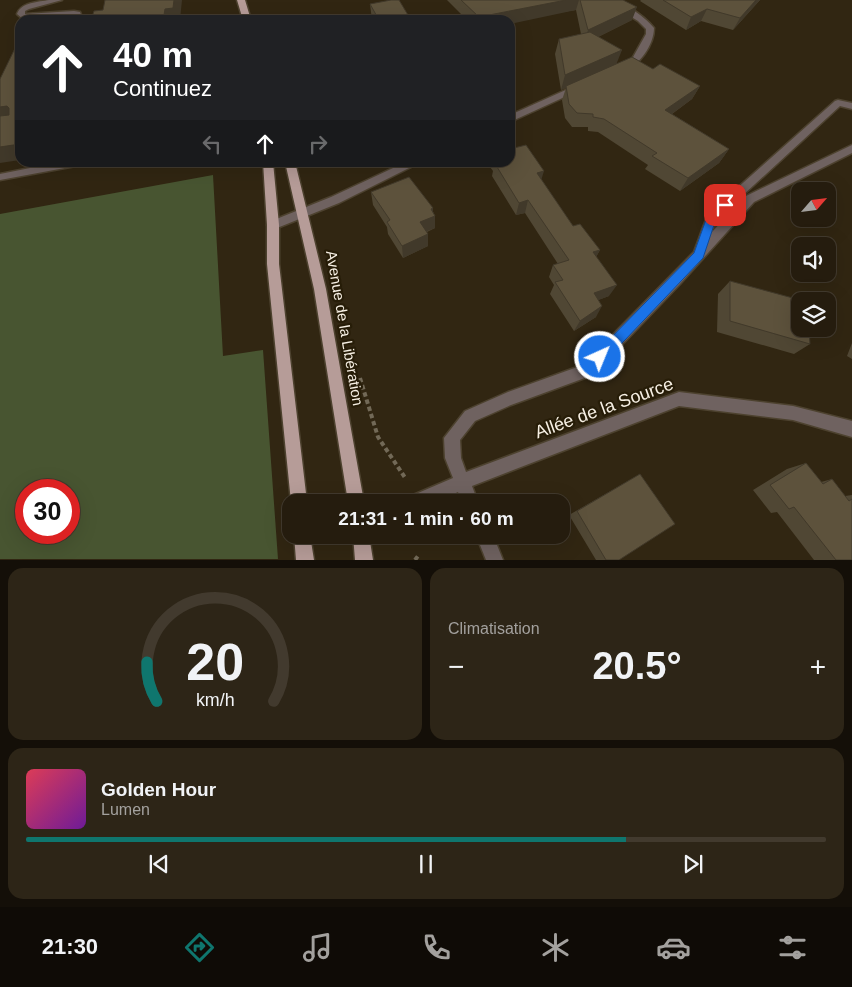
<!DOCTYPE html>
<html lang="fr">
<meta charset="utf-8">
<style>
:root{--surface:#251c0e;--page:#2d2517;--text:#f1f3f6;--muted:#a3a19e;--line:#423a2e;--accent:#0f766e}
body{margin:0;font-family:Arial,sans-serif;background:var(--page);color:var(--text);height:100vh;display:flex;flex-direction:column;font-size:19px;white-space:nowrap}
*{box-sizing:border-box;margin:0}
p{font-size:16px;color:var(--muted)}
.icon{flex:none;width:28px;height:28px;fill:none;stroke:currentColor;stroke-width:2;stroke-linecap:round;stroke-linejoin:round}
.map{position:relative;height:560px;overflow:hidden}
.side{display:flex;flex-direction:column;gap:8px;padding:8px;background:#140f08;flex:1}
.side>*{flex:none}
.top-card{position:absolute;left:15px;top:15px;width:500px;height:152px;border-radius:15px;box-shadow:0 5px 20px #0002,0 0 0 1px var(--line);background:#202124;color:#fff;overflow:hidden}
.needle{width:32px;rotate:62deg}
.controls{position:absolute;left:791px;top:182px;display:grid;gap:10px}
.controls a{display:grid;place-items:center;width:45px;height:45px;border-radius:10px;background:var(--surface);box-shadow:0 5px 20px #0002,0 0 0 1px var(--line);font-size:25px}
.speed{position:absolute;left:15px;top:479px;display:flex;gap:10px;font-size:25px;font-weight:700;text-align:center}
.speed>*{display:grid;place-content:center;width:65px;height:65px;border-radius:50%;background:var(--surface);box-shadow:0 5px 20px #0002,0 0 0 1px var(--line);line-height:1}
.speed .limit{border:8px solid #d22;background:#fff;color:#111}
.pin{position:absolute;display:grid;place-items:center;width:42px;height:42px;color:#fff;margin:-21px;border-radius:10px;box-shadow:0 2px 8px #0006}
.me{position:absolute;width:55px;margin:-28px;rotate:44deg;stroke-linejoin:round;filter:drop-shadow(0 0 4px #0008)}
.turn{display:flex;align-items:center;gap:18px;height:105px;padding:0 15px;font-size:22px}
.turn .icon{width:65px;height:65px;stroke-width:2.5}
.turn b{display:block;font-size:35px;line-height:42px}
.lanes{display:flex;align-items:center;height:48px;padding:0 15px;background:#0003;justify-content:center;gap:25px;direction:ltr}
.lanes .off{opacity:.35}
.big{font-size:38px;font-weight:700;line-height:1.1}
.side .tile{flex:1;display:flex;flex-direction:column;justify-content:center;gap:8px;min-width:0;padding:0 18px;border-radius:15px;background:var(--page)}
.side .dial{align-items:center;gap:0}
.dial svg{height:130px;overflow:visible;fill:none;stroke:var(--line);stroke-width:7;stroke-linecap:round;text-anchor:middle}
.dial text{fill:var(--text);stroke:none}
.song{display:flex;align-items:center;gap:15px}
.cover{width:60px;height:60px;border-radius:8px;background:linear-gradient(135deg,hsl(350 70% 55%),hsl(280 70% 35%))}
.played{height:5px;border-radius:2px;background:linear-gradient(90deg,var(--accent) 75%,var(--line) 75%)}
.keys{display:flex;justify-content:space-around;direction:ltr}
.heat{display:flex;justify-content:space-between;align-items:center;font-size:28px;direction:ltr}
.side .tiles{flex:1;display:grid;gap:8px;grid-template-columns:1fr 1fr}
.tile:last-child{grid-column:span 2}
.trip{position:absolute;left:282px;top:494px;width:288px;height:50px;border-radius:15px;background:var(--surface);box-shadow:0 5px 20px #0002,0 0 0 1px var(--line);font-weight:700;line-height:50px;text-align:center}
.menu{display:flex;height:80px;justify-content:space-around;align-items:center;background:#0f0b06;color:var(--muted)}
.menu .icon{width:35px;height:35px}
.menu .current{color:var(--accent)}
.menu b{font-size:22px;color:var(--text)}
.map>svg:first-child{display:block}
.green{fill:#485531;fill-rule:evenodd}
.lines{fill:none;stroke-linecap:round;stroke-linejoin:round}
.lane-casing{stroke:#4d422f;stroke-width:3}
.street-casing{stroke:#4d422f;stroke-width:3}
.primary-casing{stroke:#4d422f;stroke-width:3}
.path{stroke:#726957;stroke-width:4;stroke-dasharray:4.5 3;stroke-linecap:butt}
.lane{fill:#6f6260;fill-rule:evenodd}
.street{fill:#6f6260;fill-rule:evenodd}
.primary{fill:#b69c98;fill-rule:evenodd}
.wall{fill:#504734}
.shaded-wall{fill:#41392a}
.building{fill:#5d523c;stroke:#41392a}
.route{fill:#1a73e8;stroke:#114b97}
.labels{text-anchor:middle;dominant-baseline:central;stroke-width:4.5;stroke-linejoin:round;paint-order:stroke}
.street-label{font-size:15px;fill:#f7f0e4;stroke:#271d08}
.near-street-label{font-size:18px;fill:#f7f0e4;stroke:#271d08}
</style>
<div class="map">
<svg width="852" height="560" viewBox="0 0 852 560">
<rect width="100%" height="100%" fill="#312612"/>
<path class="green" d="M 213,175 L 223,356 L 263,350 L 278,559 L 0,559 L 0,214 ZM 26,490 L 69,490 L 69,532 L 26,532 Z"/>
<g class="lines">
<defs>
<path id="lane" d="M 49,0 L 62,0 L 29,9 L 25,11 L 25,14 L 74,11 L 80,12 L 82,17 L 78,19 L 73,15 L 23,19 L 17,14 C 21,2 39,2 49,0 Z
M 60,162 L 85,162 L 81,165 L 0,180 L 0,174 Z"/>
<path id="street" d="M 604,0 C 622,0 643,15 654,28 C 654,45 639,66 623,71 L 619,68 L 632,59 L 646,34 L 646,29 L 638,21 Z
M 579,84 L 582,85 L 582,89 L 510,122 L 510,115 Z
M 838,100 L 852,103 L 852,109 L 840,106 L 717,219 L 712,232 L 746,196 L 852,145 L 852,153 L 754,202 L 680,284 L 593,375 L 511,405 L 475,421 L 460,440 L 461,458 L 466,472 L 679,392 L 793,406 L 852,421 L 852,437 L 793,420 L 679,406 L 472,486 L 478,502 L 462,502 L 458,492 L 435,502 L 409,502 L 411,496 L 453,478 L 445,458 L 444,438 L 465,411 L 508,392 L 583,365 L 694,252 L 708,214 L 835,101 Z
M 406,162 L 421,162 L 339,203 L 277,228 L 269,228 L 267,225 L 269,222 L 331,197 Z
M 476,535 L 493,535 L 503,560 L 486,560 Z"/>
<path id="primary" d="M 237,0 L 245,0 L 251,20 L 243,20 Z
M 263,162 L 273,162 L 279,225 L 279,264 L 307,502 L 291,502 L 267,264 L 267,225 Z
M 285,162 L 295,162 L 326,289 L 364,502 L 348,502 L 314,289 Z
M 294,535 L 310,535 L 314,560 L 296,560 Z
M 353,535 L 369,535 L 373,560 L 355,560 Z"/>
</defs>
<use href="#lane" class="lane-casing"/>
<use href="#street" class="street-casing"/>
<use href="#primary" class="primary-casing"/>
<path class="path" d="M 360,378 L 378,437 L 406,479
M 415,560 L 418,556"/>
<use href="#lane" class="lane"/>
<use href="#street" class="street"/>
<use href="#primary" class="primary"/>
</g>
<path class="wall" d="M 447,0 L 623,0 L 632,20 L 598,37 L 617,64 L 653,69 L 700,86 L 692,99 L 672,114 L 729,149 L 719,163 L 680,191 L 645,169 L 648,165 L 598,132 L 588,131 L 588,127 L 572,127 L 565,118 L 562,100 L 566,88 L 561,90 L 555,54 L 559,39 L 581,34 L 576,10 L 510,20 L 467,20 Z
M 641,0 L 760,0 L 733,30 L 701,21 L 686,30 L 640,1 Z
M 370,4 L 411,20 L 372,20 Z
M 491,162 L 510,162 L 541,180 L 573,226 L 600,250 L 596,257 L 609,296 L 598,300 L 596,317 L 574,331 L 550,294 L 554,285 L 549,277 L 553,265 L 558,264 L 525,213 L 516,215 L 492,176 L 493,171 L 490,167 Z
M 371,192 L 433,208 L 433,212 L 435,216 L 435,228 L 427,232 L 428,246 L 403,258 L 388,234 L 387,227 L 373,205 Z
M 730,281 L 810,344 L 794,354 L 717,332 L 718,294 Z
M 852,343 L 852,359 L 847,356 Z
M 806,463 L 821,482 L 832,479 L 845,496 L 852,495 L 852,560 L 814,560 L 777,512 L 771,513 L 753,490 L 787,469 Z
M 640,474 L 619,560 L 596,560 L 569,515 Z"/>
<path class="shaded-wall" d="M 174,0 L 182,0 L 180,20 L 151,20 L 151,17 Z
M 566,0 L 579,0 L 576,10 L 510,24 L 510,20 L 479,20 L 479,17 Z
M 756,0 L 760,0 L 733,30 L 740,18 Z
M 637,7 L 632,20 L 584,44 L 588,30 Z
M 707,9 L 701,21 L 686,30 L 691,17 Z
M 622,50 L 616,65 L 561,90 L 565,75 Z
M 700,86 L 692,99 L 658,124 L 665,110 Z
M 7,106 L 20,120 L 0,125 L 0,107 Z
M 20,144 L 20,160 L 0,163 L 0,147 Z
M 729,149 L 719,163 L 680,191 L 688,178 Z
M 544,171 L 540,184 L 537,173 Z
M 528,200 L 525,213 L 516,215 L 519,203 Z
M 433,208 L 433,217 L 435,216 L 435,228 L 420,234 L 420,222 L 431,209 Z
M 428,234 L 428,246 L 403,258 L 402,246 Z
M 600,250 L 593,262 L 593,252 Z
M 617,285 L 609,296 L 588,304 L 594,293 Z
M 602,306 L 596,317 L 574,331 L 580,321 Z"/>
<path class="building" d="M 105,0 L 174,0 L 173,8 L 165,9 L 164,15 L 151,17 L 151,20 L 63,20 L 92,17 L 94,11 L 103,10 Z
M 391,0 L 399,0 L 411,20 L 379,20 L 370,4 Z
M 461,0 L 566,0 L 479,17 Z
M 580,0 L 623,0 L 637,7 L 588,30 Z
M 663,0 L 756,0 L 740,18 L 707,9 L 691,17 Z
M 590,32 L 622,50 L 565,75 L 559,39 Z
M 20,38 L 20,144 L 0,147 L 0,116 L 9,115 L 9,108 L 7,106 L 0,107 L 0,79 Z
M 632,57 L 653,69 L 660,64 L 700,86 L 665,110 L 729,149 L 688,178 L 652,156 L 657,153 L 604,119 L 593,117 L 593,114 L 577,113 L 569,104 L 566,86 Z
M 526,145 L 544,171 L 537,173 L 573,226 L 580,224 L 600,250 L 593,252 L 617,285 L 594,293 L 602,306 L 580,321 L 555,282 L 563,280 L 553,265 L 569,260 L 528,200 L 519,203 L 494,162 L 510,162 L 510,149 Z
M 409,177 L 433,208 L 431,209 L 435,216 L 420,222 L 428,234 L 402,246 L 387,222 L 390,220 L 371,192 Z
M 730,281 L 804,301 L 800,301 L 800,329 L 809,329 L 810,344 L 730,321 Z
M 806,463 L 823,484 L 832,479 L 849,501 L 852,499 L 852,560 L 836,560 L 794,507 L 789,509 L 770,485 Z
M 640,474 L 675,524 L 619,560 L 606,560 L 577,511 Z"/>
<path class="route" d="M 725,201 L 730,205 L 716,219 L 703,258 L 605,361 L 600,363 L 596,361 L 594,357 L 596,353 L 694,253 L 708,214 Z"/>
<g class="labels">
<g class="street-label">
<text transform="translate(345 328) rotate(80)">Avenue de la Libération</text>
</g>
<g class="near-street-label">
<text transform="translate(604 408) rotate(-20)">Allée de la Source</text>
</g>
</g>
</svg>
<div class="controls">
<a><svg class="needle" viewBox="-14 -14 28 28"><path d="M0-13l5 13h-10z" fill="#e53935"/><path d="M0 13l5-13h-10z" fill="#a3a19e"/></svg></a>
<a><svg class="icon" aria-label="sound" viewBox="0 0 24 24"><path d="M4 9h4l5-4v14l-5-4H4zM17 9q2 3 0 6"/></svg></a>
<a><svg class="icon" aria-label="layers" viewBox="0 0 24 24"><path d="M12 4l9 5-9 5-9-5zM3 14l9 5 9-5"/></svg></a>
</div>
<div class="speed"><div class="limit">30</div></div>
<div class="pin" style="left:725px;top:205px;background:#d93025"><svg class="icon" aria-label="arrive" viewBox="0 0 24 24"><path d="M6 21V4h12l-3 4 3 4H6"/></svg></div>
<svg class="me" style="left:600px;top:357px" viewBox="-20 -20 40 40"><circle r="17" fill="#1a73e8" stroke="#fff" stroke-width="3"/><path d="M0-11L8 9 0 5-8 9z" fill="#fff"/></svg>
<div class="trip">21:31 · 1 min · 60 m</div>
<div class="top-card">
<div class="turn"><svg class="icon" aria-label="ahead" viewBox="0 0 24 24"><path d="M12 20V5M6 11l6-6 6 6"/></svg><div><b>40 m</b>Continuez</div></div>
<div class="lanes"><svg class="icon off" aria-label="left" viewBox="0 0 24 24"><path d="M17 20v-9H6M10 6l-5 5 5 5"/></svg><svg class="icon" aria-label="ahead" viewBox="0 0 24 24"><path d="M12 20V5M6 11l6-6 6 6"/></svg><svg class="icon off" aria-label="right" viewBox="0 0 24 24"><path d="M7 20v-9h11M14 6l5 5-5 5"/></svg></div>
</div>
</div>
<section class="side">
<div class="tiles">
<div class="tile dial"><svg viewBox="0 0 100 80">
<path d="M14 69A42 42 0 1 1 86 69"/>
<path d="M14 69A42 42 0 0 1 8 45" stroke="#0f766e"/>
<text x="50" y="56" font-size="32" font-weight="700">20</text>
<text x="50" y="72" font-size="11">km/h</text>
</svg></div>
<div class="tile"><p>Climatisation</p>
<div class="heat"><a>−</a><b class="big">20.5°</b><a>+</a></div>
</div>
<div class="tile">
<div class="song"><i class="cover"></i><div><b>Golden Hour</b><p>Lumen</p></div></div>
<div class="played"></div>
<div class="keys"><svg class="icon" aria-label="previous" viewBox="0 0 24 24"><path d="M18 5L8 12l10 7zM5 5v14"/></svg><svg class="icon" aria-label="pause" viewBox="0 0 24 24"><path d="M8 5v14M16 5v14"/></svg><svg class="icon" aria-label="next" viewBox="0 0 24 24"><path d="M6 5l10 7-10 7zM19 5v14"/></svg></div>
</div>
</div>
</section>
<nav class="menu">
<b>21:30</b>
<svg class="icon current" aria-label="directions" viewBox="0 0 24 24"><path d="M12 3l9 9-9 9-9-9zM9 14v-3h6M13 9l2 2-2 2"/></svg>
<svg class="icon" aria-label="music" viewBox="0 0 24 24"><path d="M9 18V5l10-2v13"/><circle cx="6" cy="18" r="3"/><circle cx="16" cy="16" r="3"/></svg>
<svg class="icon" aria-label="phone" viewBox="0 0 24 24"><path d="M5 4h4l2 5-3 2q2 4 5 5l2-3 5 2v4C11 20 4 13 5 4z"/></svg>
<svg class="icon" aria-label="climate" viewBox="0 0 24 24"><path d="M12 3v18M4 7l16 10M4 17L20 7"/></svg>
<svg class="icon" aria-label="car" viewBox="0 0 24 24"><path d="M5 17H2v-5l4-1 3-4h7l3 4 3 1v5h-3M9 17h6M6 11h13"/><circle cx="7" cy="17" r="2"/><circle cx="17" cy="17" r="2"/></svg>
<svg class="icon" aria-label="filters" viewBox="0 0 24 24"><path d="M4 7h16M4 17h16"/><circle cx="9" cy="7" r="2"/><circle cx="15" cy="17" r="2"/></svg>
</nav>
